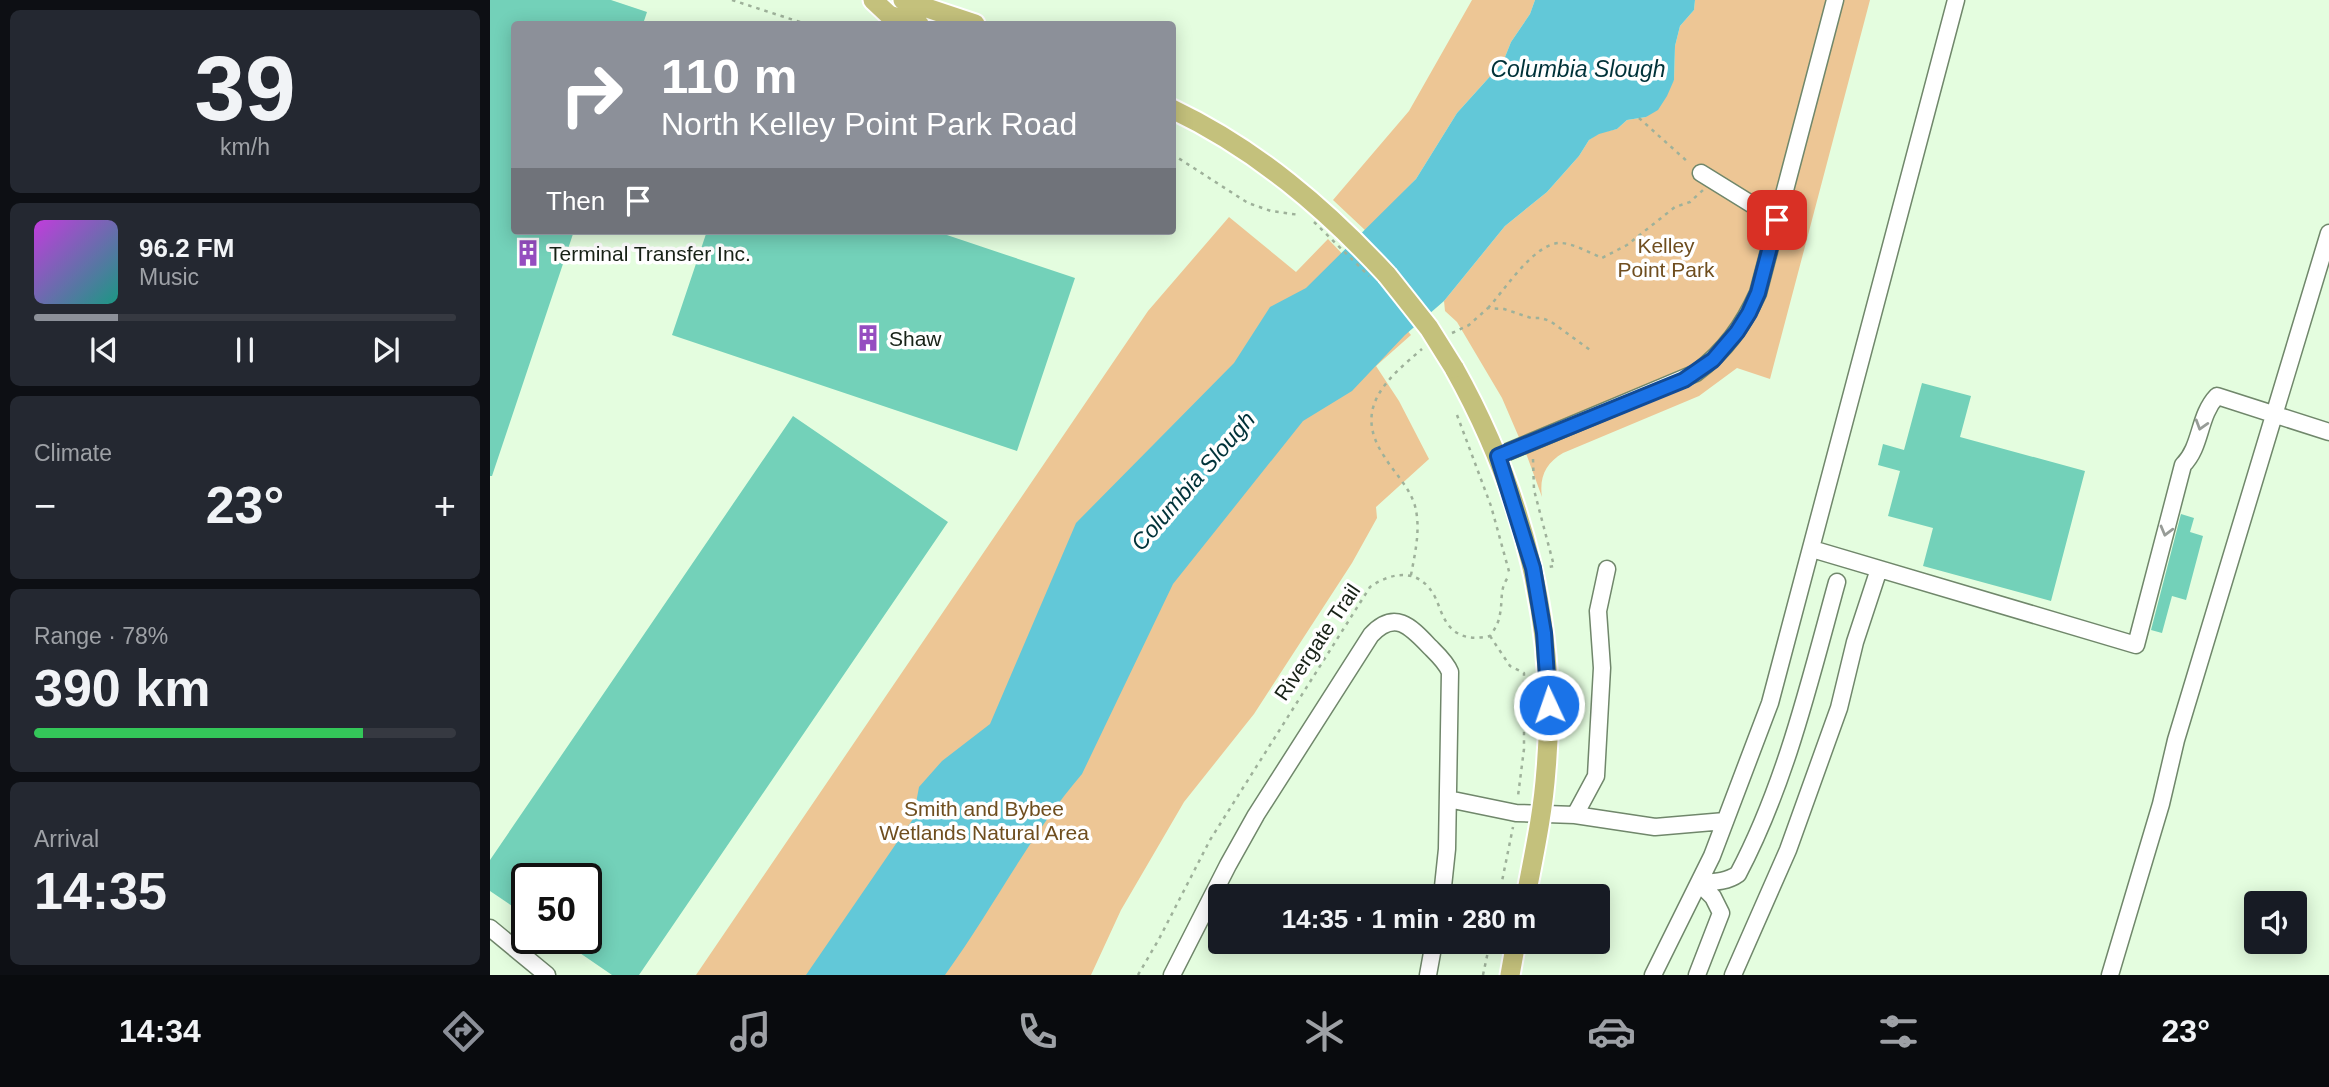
<!DOCTYPE html>
<meta charset="utf-8">
<style>
:root{--surface:#171b24;--page:#242831;--text:#f1f3f6;--muted:#9ea1a6;--line:#363941;--accent:#8c9099}
body{margin:0;font-family:Helvetica,sans-serif;background:var(--page);color:var(--text);height:100vh;display:flex;flex-direction:column;font-size:26px;white-space:nowrap}
*{box-sizing:border-box;margin:0}
p{font-size:23px;color:var(--muted)}
.icon{flex:none;width:38px;height:38px;fill:none;stroke:currentColor;stroke-width:2;stroke-linecap:round;stroke-linejoin:round}
.map{position:relative;flex:1;overflow:hidden}
.details{display:flex;flex-direction:column;gap:10px;padding:10px;background:#0d0f14;width:490px}
.details>*{flex:none}
.hud{position:absolute;left:21px;top:21px;width:665px;height:214px;border-radius:7px;box-shadow:0 4px 18px #0003;background:#8c9099;color:#fff;overflow:hidden}
.buttons{position:absolute;left:1754px;top:891px;display:grid;gap:14px}
.buttons a{display:grid;place-items:center;width:63px;height:63px;border-radius:7px;background:var(--surface);box-shadow:0 4px 18px #0003;font-size:35px}
.speed{position:absolute;left:21px;top:863px;display:flex;gap:14px;font-size:35px;font-weight:700;text-align:center}
.speed>*{display:grid;place-content:center;width:91px;height:91px;border-radius:50%;background:var(--surface);box-shadow:0 4px 18px #0003;line-height:1}
.speed .limit{border:4px solid #111;border-radius:10px;background:#fff;color:#111}
.pin{position:absolute;display:grid;place-items:center;width:60px;height:60px;color:#fff;margin:-30px;border-radius:14px;box-shadow:0 4px 10px #0006}
.me{position:absolute;width:77px;margin:-38px;rotate:357deg;stroke-linejoin:round;filter:drop-shadow(0 0 5px #0008)}
.turn{display:flex;align-items:center;gap:24px;height:147px;padding:0 35px;font-size:32px}
.turn .icon{width:91px;height:91px;stroke-width:2.5}
.turn b{display:block;font-size:49px;line-height:60px}
.then{display:flex;align-items:center;height:66px;padding:0 35px;background:#0003;gap:14px;font-size:26px}
.big{font-size:52px;font-weight:700;line-height:1.1}
.details .widget{flex:1;display:flex;flex-direction:column;justify-content:center;gap:10px;min-width:0;padding:0 24px;border-radius:10px;background:var(--page)}
.details .dial{align-items:center;gap:0}
.dial b{font-size:91px;line-height:1}
.song{display:flex;align-items:center;gap:21px}
.cover{width:84px;height:84px;border-radius:10px;background:linear-gradient(135deg,hsl(290 70% 55%),hsl(170 70% 35%))}
.played{height:7px;border-radius:4px;background:linear-gradient(90deg,var(--accent) 20%,var(--line) 20%)}
.keys{display:flex;justify-content:space-around;direction:ltr}
.heat{display:flex;justify-content:space-between;align-items:center;font-size:38px;direction:ltr}
.charge{height:10px;border-radius:5px;background:linear-gradient(90deg,#34c759 78%,var(--line) 0)}
.trip{position:absolute;left:718px;top:884px;width:402px;height:70px;border-radius:7px;background:var(--surface);box-shadow:0 4px 18px #0003;font-weight:700;line-height:70px;text-align:center}
.tab-bar{display:flex;height:112px;justify-content:space-around;align-items:center;background:#090b0e;color:var(--muted)}
.tab-bar .icon{width:49px;height:49px}
.tab-bar .current{color:var(--accent)}
.tab-bar b{font-size:32px;color:var(--text)}
main{display:flex;flex:1;min-height:0}
.map>svg:first-child{display:block}
.green{fill:#edc695}
.water{fill:#62c8d8}
.building{fill:#73d1b9}
.lines{fill:none;stroke-linecap:round;stroke-linejoin:round}
.minor-casing{stroke:#70876b;stroke-width:19}
.major-casing{stroke:#fff;stroke-width:23}
.path{stroke:#9eb19a;stroke-width:2.5;stroke-dasharray:3.5 5;stroke-linecap:butt}
.minor{stroke:#fff;stroke-width:16}
.major{stroke:#c4c17c;stroke-width:19}
.major-bridge-casing{stroke:#fff;stroke-width:23;stroke-linecap:butt}
.path-bridge{stroke:#9eb19a;stroke-width:2.5;stroke-dasharray:3.5 5;stroke-linecap:butt}
.major-bridge{stroke:#c4c17c;stroke-width:19}
.oneway{stroke:#979c97}
.route-casing{stroke:#114b97;stroke-width:18}
.route{stroke:#1a73e8;stroke-width:12}
.labels{text-anchor:middle;dominant-baseline:central;stroke-width:7;stroke-linejoin:round;paint-order:stroke}
.park-label{font-size:21px;fill:#6f4e1f;stroke:#fff}
.poi-label{font-size:21px;fill:#182217;stroke:#fff;text-anchor:start}
.street-label{font-size:21px;fill:#182217;stroke:#fff}
.water-label{font-size:23px;font-style:italic;fill:#003239;stroke:#fff}
</style>
<main>
<section class="details">
<div class="widget dial"><b>39</b><p>km/h</p></div>
<div class="widget">
<div class="song"><i class="cover"></i><div><b>96.2 FM</b><p>Music</p></div></div>
<div class="played"></div>
<div class="keys"><svg class="icon" aria-label="previous" viewBox="0 0 24 24"><path d="M18 5L8 12l10 7zM5 5v14"/></svg><svg class="icon" aria-label="pause" viewBox="0 0 24 24"><path d="M8 5v14M16 5v14"/></svg><svg class="icon" aria-label="next" viewBox="0 0 24 24"><path d="M6 5l10 7-10 7zM19 5v14"/></svg></div>
</div>
<div class="widget"><p>Climate</p>
<div class="heat"><a>−</a><b class="big">23°</b><a>+</a></div>
</div>
<div class="widget"><p>Range · 78%</p><b class="big">390 km</b><div class="charge"></div></div>
<div class="widget"><p>Arrival</p><b class="big">14:35</b></div>
</section>
<div class="map">
<svg width="1839" height="975" viewBox="0 0 1839 975">
<rect width="100%" height="100%" fill="#e4fddf"/>
<path class="green" d="M 982,0 L 1045,0 L 1040,14 L 1021,42 L 1013,62 L 967,113 L 926,179 L 876,231 L 843,200 L 919,111 Z
M 1205,0 L 1380,0 L 1280,379 L 1247,368 L 1209,396 L 1073,453 C 1056,463 1049,477 1052,497 L 1037,456 L 1012,398 L 967,322 L 955,311 L 954,301 L 1015,226 L 1057,192 L 1089,156 L 1099,140 L 1109,133 L 1127,129 L 1137,120 L 1156,117 L 1184,80 L 1185,46 L 1190,26 L 1204,10 Z
M 739,217 L 806,272 L 838,239 L 863,265 L 921,335 L 886,366 L 909,401 L 939,459 L 886,507 L 887,518 L 862,563 L 764,714 L 694,802 L 631,910 L 601,975 L 206,975 L 658,311 Z"/>
<path class="water" d="M 1045,0 L 1205,0 L 1204,10 L 1190,26 L 1185,46 L 1184,80 L 1177,96 L 1168,110 L 1156,117 L 1137,120 L 1127,129 L 1109,134 L 1099,140 L 1089,156 L 1057,192 L 1015,226 L 954,301 L 915,335 L 862,391 L 813,421 L 683,584 L 592,774 C 539,836 503,909 455,975 L 316,975 L 423,819 L 429,787 L 452,761 L 500,724 L 586,523 L 744,363 L 780,307 L 816,288 L 926,179 L 967,113 L 1013,62 L 1021,42 L 1040,14 Z"/>
<path class="building" d="M 0,0 L 121,0 L 157,12 L 153,24 L 24,24 L 24,231 L 84,231 L 2,476 L 0,476 Z
M 217,231 L 445,231 L 585,278 L 527,451 L 182,335 Z
M 1432,383 L 1481,396 L 1470,437 L 1595,471 L 1561,601 L 1433,566 L 1443,528 L 1398,516 L 1410,471 L 1388,465 L 1393,444 L 1414,450 Z
M 303,416 L 458,522 L 149,975 L 122,975 L 68,938 L 96,938 L 96,878 L 37,878 L 37,916 L 0,891 L 0,860 Z
M 1691,514 L 1704,518 L 1700,532 L 1713,536 L 1696,600 L 1682,596 L 1672,633 L 1661,630 Z"/>
<g class="lines">
<defs>
<path id="minor" d="M 1211,173 L 1287,220
M 1008,456 L 1206,373 C 1235,351 1253,326 1268,293 L 1345,0
M 1322,549 L 1646,645 L 1693,465 C 1712,446 1708,416 1727,396 L 1839,432
M 958,799 L 1026,813 L 1085,815 L 1165,827 L 1235,821
M 1085,815 L 1106,776 L 1112,668 L 1108,611 L 1117,569
M 1209,883 C 1223,882 1237,882 1248,874 C 1296,783 1320,680 1347,582
M 0,928 L 57,975
M 682,975 L 738,865 L 766,815 L 881,635 C 905,609 921,627 940,647 C 947,654 956,662 960,672 L 957,849 L 952,896
M 938,975 L 944,942
M 1163,975 L 1222,856 L 1280,703 L 1466,0
M 1207,975 L 1231,913 L 1223,897 L 1209,883
M 1243,975 L 1298,850 L 1349,708 L 1365,642 L 1389,569
M 1620,975 L 1671,804 L 1686,740 L 1839,233"/>
<path id="major" d="M 383,0 L 399,15 L 429,24
M 413,0 L 485,24
M 682,109 C 766,149 835,208 897,275
M 964,368 C 1033,491 1069,629 1056,770 C 1053,813 1044,854 1036,896
M 1020,975 L 1026,942"/>
</defs>
<use href="#minor" class="minor-casing"/>
<use href="#major" class="major-casing"/>
<path class="path" d="M 242,0 L 316,24
M 1149,118 L 1199,163
M 682,154 L 758,203 L 781,211 L 810,215
M 998,308 C 1014,291 1044,243 1070,243 C 1083,243 1100,253 1112,258 L 1137,245 L 1185,207 L 1200,202 L 1213,190
M 962,333 L 979,325 L 998,308 L 1014,309 L 1041,318 L 1051,318 L 1060,321 L 1103,352
M 967,415 L 1001,506 L 1020,575
M 1043,459 L 1044,490 L 1064,566 L 1058,567
M 921,575 C 925,553 931,529 925,506 C 919,486 904,473 894,456 C 862,408 897,379 932,349
M 1000,636 L 1020,666 L 1034,673 L 1034,749 L 1028,796
M 1009,896 L 1023,827
M 648,975 L 669,939 L 720,840 L 880,587 C 903,571 930,568 945,597 C 950,607 952,618 960,627 C 971,639 985,639 1000,636 C 1005,629 1009,622 1010,614 C 1013,599 1009,587 1020,575
M 993,975 L 1000,942"/>
<use href="#minor" class="minor"/>
<use href="#major" class="major"/>
<defs>
<path id="major-bridge" d="M 897,275 L 939,328 L 964,368"/>
</defs>
<use href="#major-bridge" class="major-bridge-casing"/>
<path class="path-bridge" d="M 824,222 L 879,276"/>
<use href="#major-bridge" class="major-bridge"/>
</g>
<defs><path id="oneway-chevron" d="M-2-3.5L2.5 0L-2 3.5" fill="none" stroke-width="1.6" stroke-linecap="round" stroke-linejoin="round" transform="scale(1.75)"/></defs>
<g class="oneway">
<use href="#oneway-chevron" transform="translate(1711 425) rotate(107)"/>
<use href="#oneway-chevron" transform="translate(1676 531) rotate(105)"/>
</g>
<g class="lines">
<defs>
<path id="route" d="M 1059,705 L 1054,633 L 1043,568 L 1008,456 L 1194,380 L 1223,360 L 1247,332 L 1259,313 L 1268,293 L 1287,220"/>
</defs>
<use href="#route" class="route-casing"/>
<use href="#route" class="route"/>
</g>
<defs>
<symbol id="building-bare" viewBox="-9 -9 18 18"><path d="M-4-6H4V6H1V3H-1V6H-4ZM-2.5-4.3h1.7v1.8h-1.7ZM.8-4.3h1.7v1.8H.8ZM-2.5-1h1.7V.8h-1.7ZM.8-1h1.7V.8H.8Z" fill="#944dc0" stroke="#fff" stroke-width="2.5" paint-order="stroke"/></symbol>
</defs>
<g fill-rule="evenodd">
<use href="#building-bare" x="19" y="234" width="38" height="38"/>
<use href="#building-bare" x="359" y="319" width="38" height="38"/>
</g>
<g class="labels">
<g class="park-label">
<text x="1176" y="245">Kelley<tspan x="1176" dy="24">Point Park</tspan></text>
<text x="494" y="808">Smith and Bybee<tspan x="494" dy="24">Wetlands Natural Area</tspan></text>
</g>
<g class="poi-label">
<text x="59" y="253">Terminal Transfer Inc.</text>
<text x="399" y="338">Shaw</text>
</g>
<g class="street-label">
<text transform="translate(827 642) rotate(-56)">Rivergate Trail</text>
</g>
<g class="water-label">
<text x="1088" y="69">Columbia Slough</text>
<text transform="translate(703 481) rotate(-49)">Columbia Slough</text>
</g>
</g>
</svg>
<div class="buttons">
<a><svg class="icon" aria-label="sound" viewBox="0 0 24 24"><path d="M4 9h4l5-4v14l-5-4H4zM17 9q2 3 0 6"/></svg></a>
</div>
<div class="speed"><div class="limit">50</div></div>
<div class="pin" style="left:1287px;top:220px;background:#d93025"><svg class="icon" aria-label="arrive" viewBox="0 0 24 24"><path d="M6 21V4h12l-3 4 3 4H6"/></svg></div>
<svg class="me" style="left:1059px;top:705px" viewBox="-20 -20 40 40"><circle r="17" fill="#1a73e8" stroke="#fff" stroke-width="3"/><path d="M0-11L8 9 0 5-8 9z" fill="#fff"/></svg>
<div class="trip">14:35 · 1 min · 280 m</div>
<div class="hud">
<div class="turn"><svg class="icon" aria-label="right" viewBox="0 0 24 24"><path d="M7 20v-9h11M14 6l5 5-5 5"/></svg><div><b>110 m</b>North Kelley Point Park Road</div></div>
<div class="then">Then<svg class="icon" aria-label="arrive" viewBox="0 0 24 24"><path d="M6 21V4h12l-3 4 3 4H6"/></svg></div>
</div>
</div>
</main>
<nav class="tab-bar">
<b>14:34</b>
<svg class="icon current" aria-label="directions" viewBox="0 0 24 24"><path d="M12 3l9 9-9 9-9-9zM9 14v-3h6M13 9l2 2-2 2"/></svg>
<svg class="icon" aria-label="music" viewBox="0 0 24 24"><path d="M9 18V5l10-2v13"/><circle cx="6" cy="18" r="3"/><circle cx="16" cy="16" r="3"/></svg>
<svg class="icon" aria-label="phone" viewBox="0 0 24 24"><path d="M5 4h4l2 5-3 2q2 4 5 5l2-3 5 2v4C11 20 4 13 5 4z"/></svg>
<svg class="icon" aria-label="climate" viewBox="0 0 24 24"><path d="M12 3v18M4 7l16 10M4 17L20 7"/></svg>
<svg class="icon" aria-label="car" viewBox="0 0 24 24"><path d="M5 17H2v-5l4-1 3-4h7l3 4 3 1v5h-3M9 17h6M6 11h13"/><circle cx="7" cy="17" r="2"/><circle cx="17" cy="17" r="2"/></svg>
<svg class="icon" aria-label="filters" viewBox="0 0 24 24"><path d="M4 7h16M4 17h16"/><circle cx="9" cy="7" r="2"/><circle cx="15" cy="17" r="2"/></svg>
<b>23°</b>
</nav>
